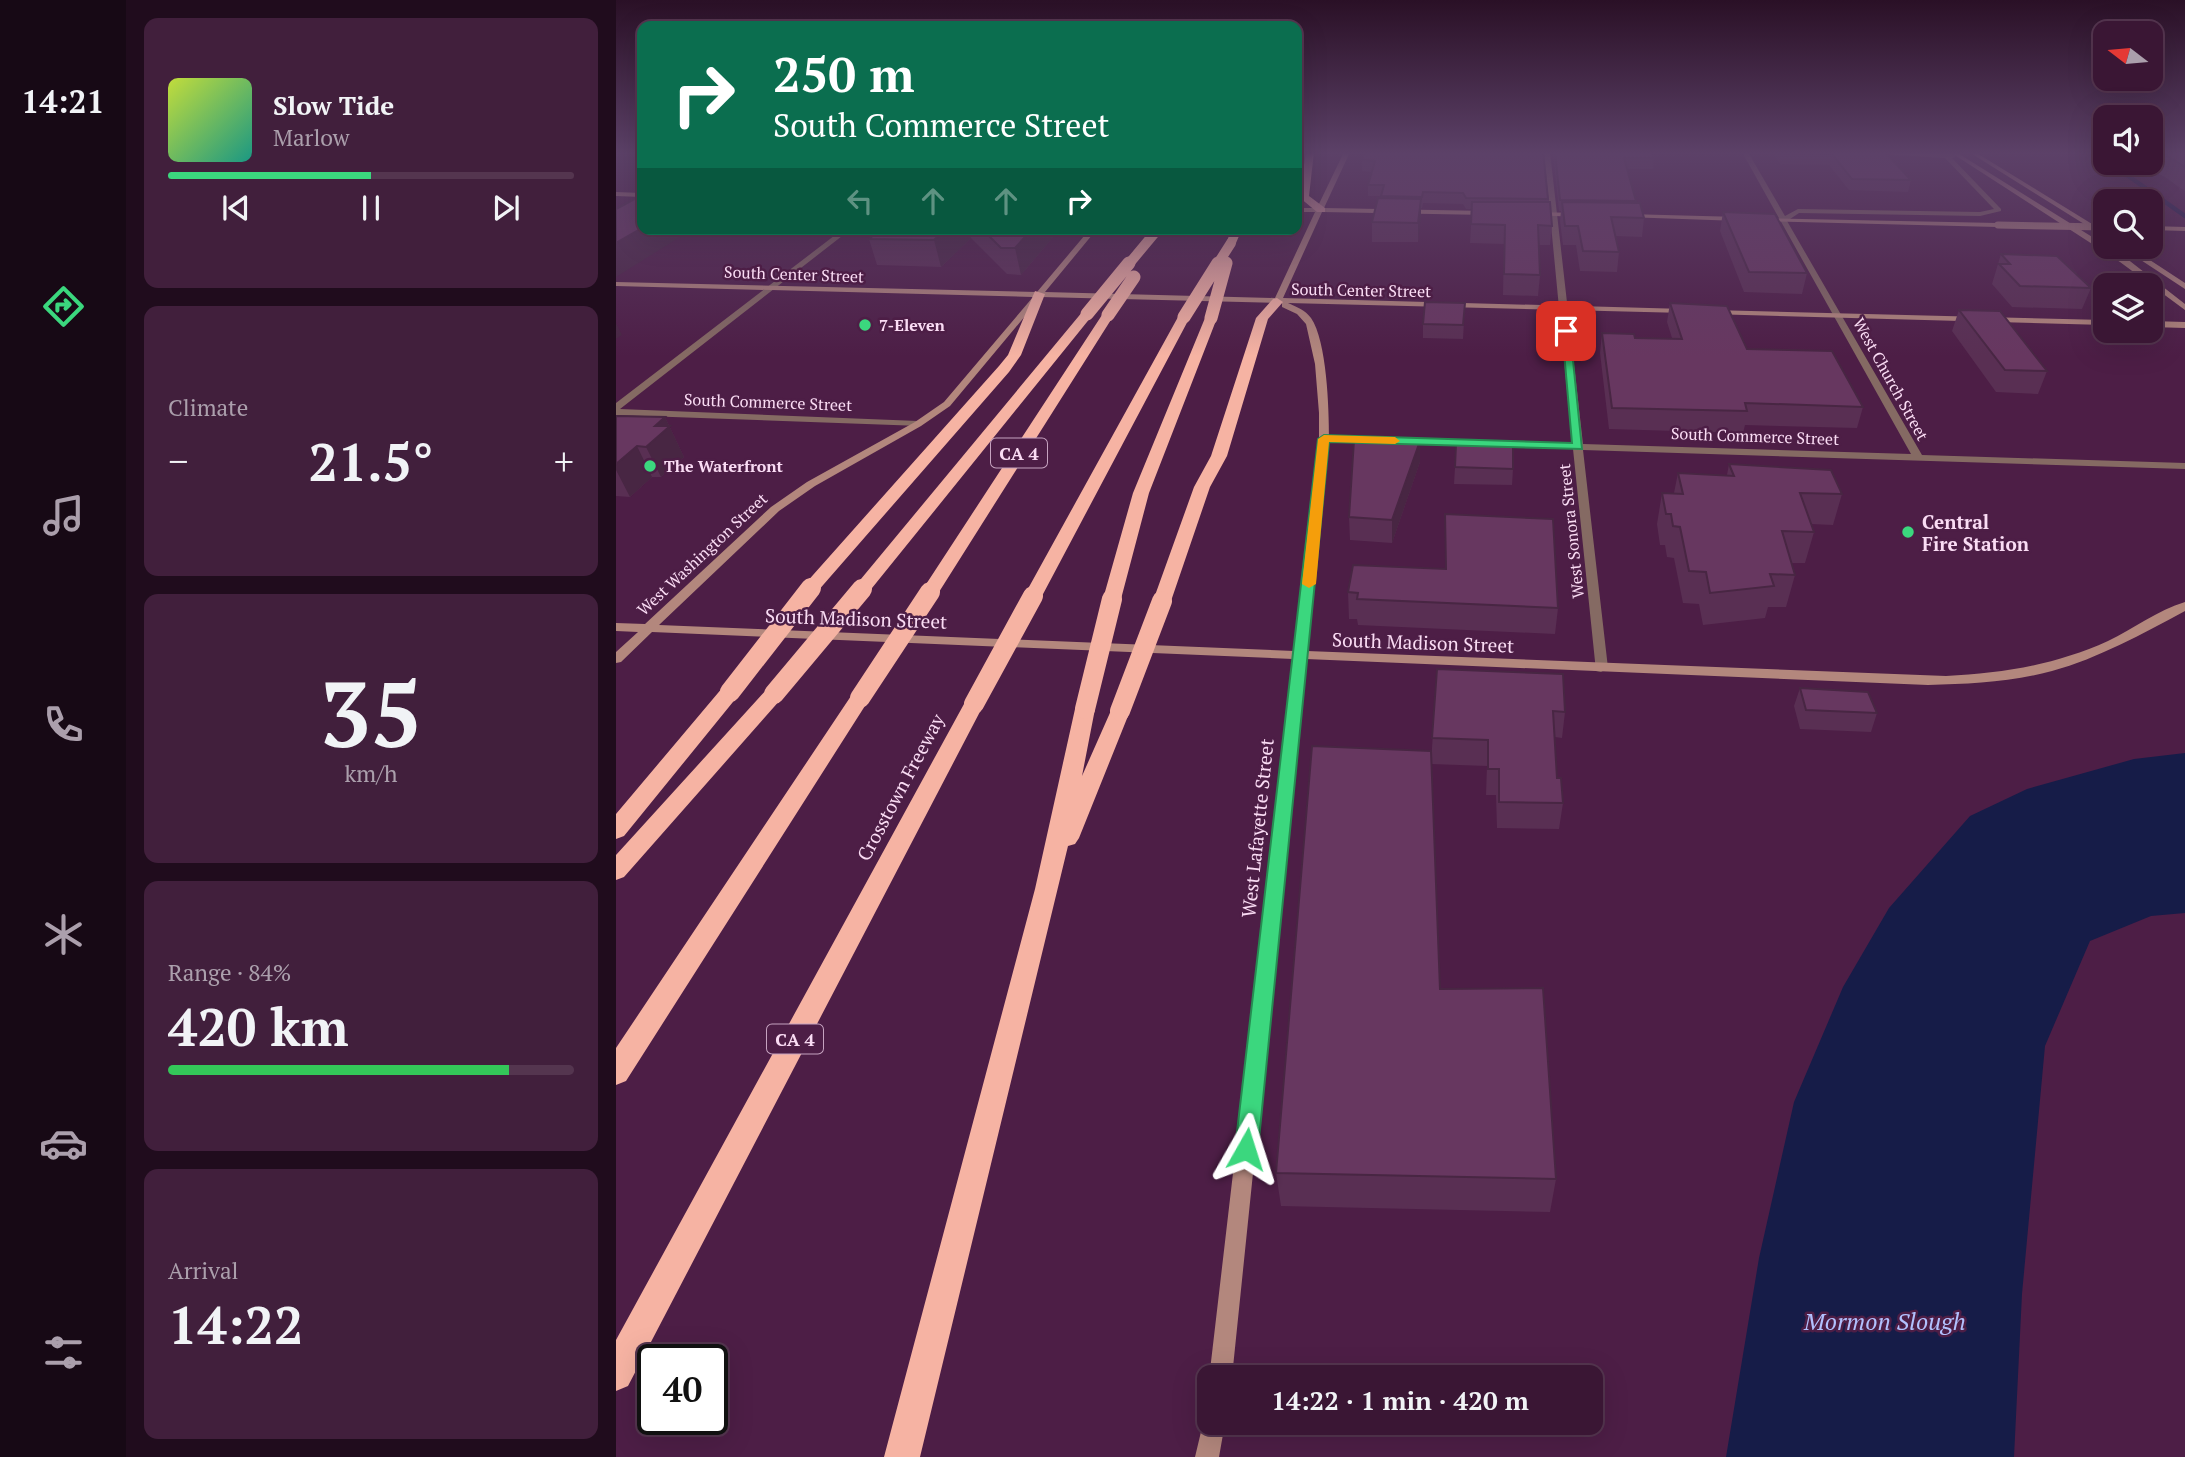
<!DOCTYPE html>
<meta charset="utf-8">
<style>
:root{--surface:#3a1634;--page:#411f3c;--text:#f1f3f6;--muted:#ab9fac;--line:#54354f;--accent:#3bd77e}
body{margin:0;font-family:"PT Serif",serif;background:var(--page);color:var(--text);height:100vh;display:flex;flex-direction:column;font-size:26px;white-space:nowrap}
*{box-sizing:border-box;margin:0}
p{font-size:23px;color:var(--muted)}
.icon{flex:none;width:38px;height:38px;fill:none;stroke:currentColor;stroke-width:2;stroke-linecap:round;stroke-linejoin:round}
.map{position:relative;flex:1;overflow:hidden}
.panel{display:flex;flex-direction:column;gap:18px;padding:18px;background:#200c1d;width:490px}
.panel>*{flex:none}
.hud{position:absolute;left:21px;top:21px;width:665px;height:214px;border-radius:14px;box-shadow:0 7px 28px #0002,0 0 0 2px var(--line);background:#0b6e4f;color:#fff;overflow:hidden}
.needle{width:46px;rotate:286deg}
.fabs{position:absolute;left:1477px;top:21px;display:grid;gap:14px}
.fabs a{display:grid;place-items:center;width:70px;height:70px;border-radius:14px;background:var(--surface);box-shadow:0 7px 28px #0002,0 0 0 2px var(--line);font-size:35px}
.speed{position:absolute;left:21px;top:1344px;display:flex;gap:14px;font-size:35px;font-weight:700;text-align:center}
.speed>*{display:grid;place-content:center;width:91px;height:91px;border-radius:50%;background:var(--surface);box-shadow:0 7px 28px #0002,0 0 0 2px var(--line);line-height:1}
.speed .limit{border:4px solid #111;border-radius:10px;background:#fff;color:#111}
.pin{position:absolute;display:grid;place-items:center;width:60px;height:60px;color:#fff;margin:-30px;border-radius:14px;box-shadow:0 4px 10px #0006}
.me{position:absolute;width:77px;margin:-38px;rotate:6deg;stroke-linejoin:round;filter:drop-shadow(0 0 5px #0008)}
.turn{display:flex;align-items:center;gap:24px;height:147px;padding:0 21px;font-size:32px}
.turn .icon{width:91px;height:91px;stroke-width:2.5}
.turn b{display:block;font-size:49px;line-height:60px}
.lanes{display:flex;align-items:center;height:66px;padding:0 21px;background:#0003;justify-content:center;gap:35px;direction:ltr}
.lanes .off{opacity:.35}
.big{font-size:52px;font-weight:800;line-height:1.1}
.panel .tile{flex:1;display:flex;flex-direction:column;justify-content:center;gap:10px;min-width:0;padding:0 24px;border-radius:14px;background:var(--page)}
.panel .dial{align-items:center;gap:0}
.dial b{font-size:91px;line-height:1}
.song{display:flex;align-items:center;gap:21px}
.cover{width:84px;height:84px;border-radius:10px;background:linear-gradient(135deg,hsl(70 70% 55%),hsl(170 70% 35%))}
.played{height:7px;border-radius:4px;background:linear-gradient(90deg,var(--accent) 50%,var(--line) 50%)}
.keys{display:flex;justify-content:space-around;direction:ltr}
.heat{display:flex;justify-content:space-between;align-items:center;font-size:38px;direction:ltr}
.charge{height:10px;border-radius:5px;background:linear-gradient(90deg,#34c759 84%,var(--line) 0)}
.trip{position:absolute;left:581px;top:1365px;width:406px;height:70px;border-radius:14px;background:var(--surface);box-shadow:0 7px 28px #0002,0 0 0 2px var(--line);font-weight:800;line-height:70px;text-align:center}
main{display:flex;flex:1;min-height:0}
.tabs{display:flex;flex-direction:column;width:126px;justify-content:space-around;align-items:center;background:#170915;color:var(--muted)}
.tabs .icon{width:49px;height:49px}
.tabs .on{color:var(--accent)}
.tabs b{font-size:32px;color:var(--text)}
.map>svg:first-child{display:block}
.water{fill:#161c48}
.lines{fill:none;stroke-linecap:round;stroke-linejoin:round}
.stream{stroke:#161c48;stroke-width:4.5}
.street{fill:#856a63;fill-rule:evenodd}
.secondary{fill:#b3877d;fill-rule:evenodd}
.highway{fill:#f6b3a3;fill-rule:evenodd}
.secondary-bridge{stroke:#b3877d;stroke-width:7}
.highway-bridge-far2{stroke:#f6b3a3;stroke-width:10}
.highway-bridge-far1{stroke:#f6b3a3;stroke-width:13}
.highway-bridge{stroke:#f6b3a3;stroke-width:20}
.wall{fill:#592f53}
.shaded-wall{fill:#482643}
.building{fill:#673760;stroke:#482643;stroke-width:2}
.route{fill:#3bd77e;stroke:#268c52;stroke-width:2}
.slow{fill:#f59e0b}
.poi-dot{fill:#3bd77e;stroke:#4d1e46;stroke-width:2.5}
.labels{text-anchor:middle;dominant-baseline:central;stroke-width:5;stroke-linejoin:round;paint-order:stroke}
.far-street-label{font-size:16px;fill:#fadcf4;stroke:#4d1e46}
.far-poi-label{font-size:16px;font-weight:bold;fill:#fadcf4;stroke:#4d1e46;text-anchor:start}
.shield{fill:#4d1e46;stroke:#c6a3c0;stroke-width:2}
.shield-label{font-size:18px;font-weight:bold;fill:#fadcf4}
.poi-label{font-size:19px;font-weight:bold;fill:#fadcf4;stroke:#4d1e46;text-anchor:start}
.street-label{font-size:19px;fill:#fadcf4;stroke:#4d1e46}
.near-water-label{font-size:24px;font-style:italic;fill:#b1c1fe;stroke:#4d1e46}
</style>
<main>
<nav class="tabs">
<b>14:21</b>
<svg class="icon on" aria-label="directions" viewBox="0 0 24 24"><path d="M12 3l9 9-9 9-9-9zM9 14v-3h6M13 9l2 2-2 2"/></svg>
<svg class="icon" aria-label="music" viewBox="0 0 24 24"><path d="M9 18V5l10-2v13"/><circle cx="6" cy="18" r="3"/><circle cx="16" cy="16" r="3"/></svg>
<svg class="icon" aria-label="phone" viewBox="0 0 24 24"><path d="M5 4h4l2 5-3 2q2 4 5 5l2-3 5 2v4C11 20 4 13 5 4z"/></svg>
<svg class="icon" aria-label="climate" viewBox="0 0 24 24"><path d="M12 3v18M4 7l16 10M4 17L20 7"/></svg>
<svg class="icon" aria-label="car" viewBox="0 0 24 24"><path d="M5 17H2v-5l4-1 3-4h7l3 4 3 1v5h-3M9 17h6M6 11h13"/><circle cx="7" cy="17" r="2"/><circle cx="17" cy="17" r="2"/></svg>
<svg class="icon" aria-label="filters" viewBox="0 0 24 24"><path d="M4 7h16M4 17h16"/><circle cx="9" cy="7" r="2"/><circle cx="15" cy="17" r="2"/></svg>
</nav>
<section class="panel">
<div class="tile">
<div class="song"><i class="cover"></i><div><b>Slow Tide</b><p>Marlow</p></div></div>
<div class="played"></div>
<div class="keys"><svg class="icon" aria-label="previous" viewBox="0 0 24 24"><path d="M18 5L8 12l10 7zM5 5v14"/></svg><svg class="icon" aria-label="pause" viewBox="0 0 24 24"><path d="M8 5v14M16 5v14"/></svg><svg class="icon" aria-label="next" viewBox="0 0 24 24"><path d="M6 5l10 7-10 7zM19 5v14"/></svg></div>
</div>
<div class="tile"><p>Climate</p>
<div class="heat"><a>−</a><b class="big">21.5°</b><a>+</a></div>
</div>
<div class="tile dial"><b>35</b><p>km/h</p></div>
<div class="tile"><p>Range · 84%</p><b class="big">420 km</b><div class="charge"></div></div>
<div class="tile"><p>Arrival</p><b class="big">14:22</b></div>
</section>
<div class="map">
<svg width="1569" height="1457" viewBox="0 0 1569 1457">
<rect width="100%" height="100%" fill="#4d1e46"/>
<path class="water" d="M 1569,753 L 1569,913 L 1535,916 L 1474,941 L 1429,1046 L 1406,1294 L 1398,1457 L 1110,1457 L 1143,1258 L 1178,1102 L 1227,987 L 1273,908 L 1354,816 L 1411,789 L 1518,759 Z"/>
<g class="lines">
<path class="stream" d="M 1479,152 L 1489,159
M 1494,163 L 1569,216"/>
<path class="street" d="M 928,152 L 934,152 L 967,444 L 1295,454 L 1126,152 L 1132,152 L 1169,216 L 1182,209 L 1364,212 L 1378,209 L 1329,158 L 1250,153 L 1325,154 L 1324,152 L 1339,155 L 1339,157 L 1336,158 L 1385,209 L 1385,211 L 1364,216 L 1183,213 L 1171,221 L 1306,455 L 1569,463 L 1569,469 L 967,450 L 992,668 L 985,672 L 980,671 L 957,449 L 786,444 L 781,441 L 786,438 L 956,443 Z
M 227,229 L 235,229 L 4,409 L 302,421 L 305,422 L 305,426 L 0,415 L 0,403 Z
M 708,435 L 759,437 L 764,440 L 759,443 L 704,440 L 704,436 Z"/>
<path class="secondary" d="M 728,152 L 734,152 L 708,208 L 872,211 L 875,213 L 872,215 L 706,212 L 667,298 L 1069,309 L 1073,311 L 1069,313 L 672,303 C 681,307 689,310 695,318 C 711,341 713,409 713,438 L 691,651 L 1330,676 C 1387,673 1439,665 1492,641 C 1517,629 1542,610 1569,602 L 1569,611 C 1526,634 1483,658 1436,671 C 1395,682 1354,684 1312,685 L 690,659 L 616,1377 L 593,1379 L 677,659 L 36,632 L 5,662 L 0,663 L 0,652 L 22,632 L 0,631 L 0,623 L 29,624 L 155,507 L 191,482 L 299,422 L 328,402 L 417,297 L 0,286 L 0,282 L 421,292 L 474,229 L 481,229 L 429,292 L 659,298 L 699,212 L 681,212 L 681,208 L 701,208 ZM 425,297 L 666,303 L 666,307 L 681,314 L 690,324 L 699,364 L 703,413 L 703,438 L 678,651 L 43,625 L 163,511 L 199,486 L 305,426 L 334,406 Z
M 1334,152 L 1340,152 L 1510,258 L 1569,304 L 1569,310 L 1504,262 Z
M 1353,152 L 1359,152 L 1489,232 L 1489,237 Z
M 0,192 L 26,193 L 26,197 L 0,196 Z
M 917,212 L 963,213 L 966,215 L 963,217 L 915,215 Z
M 1011,214 L 1124,217 L 1127,219 L 1124,221 L 1009,217 Z
M 1144,218 L 1382,223 L 1385,225 L 1382,227 L 1142,221 Z
M 1535,226 L 1569,227 L 1569,231 L 1535,230 Z
M 1505,247 L 1514,247 L 1569,283 L 1569,289 Z
M 1096,310 L 1489,320 L 1489,325 L 1093,314 L 1093,310 Z
M 1535,321 L 1569,322 L 1569,328 L 1535,327 Z
M 593,1413 L 593,1423 L 609,1423 L 603,1457 L 579,1457 L 589,1415 Z"/>
<path class="highway" d="M 690,152 L 698,152 L 693,196 L 709,208 L 709,212 L 701,212 L 683,197 Z
M 616,229 L 626,229 L 620,243 L 615,246 L 610,243 Z
M 419,291 L 429,294 L 405,355 L 393,372 L 201,592 L 189,592 L 186,588 L 189,584 L 383,366 L 392,355 Z
M 661,298 L 667,302 L 652,319 L 611,456 L 594,487 L 555,601 L 552,605 L 540,605 L 537,601 L 578,487 L 595,456 L 640,318 L 657,299 Z
M 471,310 L 477,314 L 475,317 L 252,593 L 240,593 L 237,589 L 240,585 L 467,311 Z
M 492,311 L 498,315 L 323,592 L 314,597 L 308,596 L 305,592 L 486,315 Z
M 568,313 L 574,317 L 426,596 L 423,600 L 411,600 L 408,596 L 562,317 Z
M 595,314 L 601,318 L 533,493 L 505,599 L 502,603 L 490,603 L 487,599 L 517,493 L 589,318 Z
M 114,685 L 121,687 L 124,692 L 121,697 L 8,836 L 0,839 L 0,814 L 107,687 Z
M 158,687 L 165,689 L 168,694 L 165,699 L 8,877 L 0,880 L 0,855 L 151,689 Z
M 244,691 L 251,693 L 254,698 L 10,1081 L 0,1085 L 0,1048 L 237,693 Z
M 358,697 L 365,699 L 368,704 L 12,1386 L 0,1391 L 0,1340 L 348,704 L 351,699 Z
M 469,702 L 476,704 L 479,709 L 466,776 L 497,706 L 511,706 L 514,711 L 463,838 L 459,844 L 452,846 L 304,1457 L 268,1457 L 419,889 L 459,709 L 462,704 Z"/>
<path class="secondary-bridge" d="M 1382,225 L 1489,227"/>
<path class="highway-bridge-far2" d="M 512,265 L 542,229
M 601,265 L 615,243
M 609,265 L 610,262"/>
<path class="highway-bridge-far1" d="M 471,314 L 513,263
M 492,315 L 518,277
M 568,317 L 602,263
M 595,318 L 610,263"/>
<path class="highway-bridge" d="M 114,692 L 195,588
M 158,694 L 246,589
M 244,698 L 314,592
M 358,704 L 417,596
M 469,709 L 496,599
M 504,711 L 546,601"/>
</g>
<path class="wall" d="M 748,152 L 932,199 L 936,226 L 934,245 L 923,245 L 924,275 L 922,296 L 887,295 L 888,244 L 854,243 L 856,209 L 850,209 L 847,204 L 807,203 L 806,208 L 805,208 L 802,242 L 756,242 L 756,222 L 765,196 L 752,196 L 752,185 L 755,172 L 746,171 L 746,160 Z
M 937,152 L 1036,152 L 1038,158 L 1037,169 L 1011,169 L 1020,203 L 1028,218 L 1026,237 L 1000,236 L 1003,252 L 1001,272 L 964,271 L 960,245 L 947,245 L 944,221 L 945,211 L 943,211 Z
M 1157,152 L 1269,152 L 1295,180 L 1292,192 L 1233,190 L 1213,165 L 1164,164 Z
M 1535,152 L 1569,152 L 1569,191 L 1529,164 L 1530,163 L 1535,163 Z
M 1107,212 L 1191,273 L 1186,294 L 1128,292 L 1104,231 Z
M 147,229 L 201,229 L 188,234 L 148,233 Z
M 265,229 L 444,229 L 405,275 L 391,274 L 355,238 L 325,267 L 261,265 L 253,239 Z
M 1385,254 L 1475,288 L 1466,309 L 1396,307 L 1376,284 Z
M 849,303 L 847,339 L 807,338 L 807,324 Z
M 1054,303 L 1131,349 L 1247,407 L 1241,428 L 1129,425 L 1127,433 L 993,429 L 984,353 L 986,333 L 1019,338 L 1056,338 L 1051,322 Z
M 1343,310 L 1431,371 L 1422,394 L 1380,392 L 1336,331 Z
M 0,416 L 49,417 L 68,457 L 45,477 L 36,477 L 14,497 L 0,496 Z
M 804,441 L 804,462 L 776,543 L 734,540 L 733,517 Z
M 1113,464 L 1226,494 L 1217,525 L 1195,524 L 1198,532 L 1189,563 L 1176,563 L 1179,575 L 1170,607 L 1152,607 L 1149,618 L 1087,625 L 1083,604 L 1067,603 L 1058,558 L 1051,557 L 1049,545 L 1044,545 L 1041,524 L 1046,493 L 1058,493 L 1062,473 L 1111,475 Z
M 839,467 L 897,469 L 896,485 L 838,484 Z
M 829,514 L 942,608 L 939,634 L 742,625 L 741,619 L 733,619 L 732,592 L 829,569 Z
M 821,669 L 949,712 L 946,738 L 939,737 L 941,778 L 947,803 L 943,829 L 881,828 L 880,795 L 870,795 L 871,766 L 815,764 Z
M 1184,688 L 1261,713 L 1255,732 L 1184,729 L 1178,706 Z
M 660,1173 L 940,1179 L 934,1212 L 665,1206 Z"/>
<path class="shaded-wall" d="M 805,199 L 805,218 L 802,242 L 802,223 Z
M 26,228 L 26,229 L 77,229 L 0,277 L 0,243 Z
M 186,229 L 201,229 L 188,234 Z
M 330,229 L 353,229 L 355,238 L 325,267 L 318,240 Z
M 416,229 L 444,229 L 405,275 L 399,248 Z
M 0,323 L 6,335 L 0,339 Z
M 49,417 L 68,457 L 45,477 L 30,447 L 39,426 Z
M 804,441 L 804,462 L 776,543 L 776,520 Z
M 21,446 L 36,477 L 14,497 L 0,470 L 0,464 Z"/>
<path class="building" d="M 748,152 L 927,152 L 932,199 L 850,198 L 847,193 L 807,192 L 806,197 L 765,196 L 768,185 L 752,185 L 759,161 L 746,160 Z
M 939,152 L 1036,152 L 1038,158 L 1008,158 L 1020,201 L 944,200 Z
M 1166,152 L 1269,152 L 1295,180 L 1236,179 L 1216,154 L 1166,153 Z
M 1545,152 L 1569,152 L 1569,167 Z
M 26,195 L 26,228 L 0,243 L 0,209 Z
M 762,198 L 805,199 L 802,223 L 756,222 Z
M 856,202 L 934,202 L 936,226 L 922,225 L 924,275 L 888,274 L 889,225 L 855,224 Z
M 946,202 L 1024,203 L 1028,218 L 995,217 L 1003,252 L 967,251 L 962,226 L 949,226 Z
M 1107,212 L 1159,214 L 1191,273 L 1133,272 Z
M 265,229 L 330,229 L 318,240 L 253,239 Z
M 366,229 L 416,229 L 399,248 L 385,248 Z
M 1385,254 L 1441,256 L 1475,288 L 1404,286 L 1383,264 L 1394,264 Z
M 809,302 L 849,303 L 847,325 L 807,324 Z
M 1054,303 L 1111,306 L 1131,349 L 1216,351 L 1247,407 L 1129,403 L 1131,411 L 996,408 L 986,333 L 1018,334 L 1019,338 L 1066,339 Z
M 1343,310 L 1384,311 L 1431,371 L 1389,370 Z
M 0,416 L 49,417 L 39,426 L 54,426 L 30,447 L 21,446 L 0,464 Z
M 747,437 L 804,441 L 776,520 L 733,517 L 738,440 Z
M 840,444 L 897,446 L 897,469 L 839,467 Z
M 1113,464 L 1215,470 L 1226,494 L 1184,493 L 1198,532 L 1166,531 L 1179,575 L 1154,574 L 1158,586 L 1094,593 L 1090,572 L 1073,571 L 1064,527 L 1057,526 L 1055,514 L 1050,514 L 1046,493 L 1067,494 L 1062,473 L 1118,476 Z
M 829,514 L 937,519 L 942,608 L 741,599 L 742,593 L 732,592 L 737,565 L 830,569 Z
M 821,669 L 947,674 L 949,712 L 937,711 L 941,778 L 945,778 L 947,803 L 883,802 L 883,769 L 872,769 L 872,740 L 816,738 Z
M 1184,688 L 1252,692 L 1261,713 L 1190,710 Z
M 696,746 L 815,751 L 824,989 L 927,988 L 940,1179 L 660,1173 Z"/>
<linearGradient id="sky" x2="0" y2="1"><stop stop-color="#2a1026"/><stop offset="0.43" stop-color="#5c4168"/><stop offset="1" stop-color="#5c4168" stop-opacity="0"/></linearGradient>
<rect width="1569" height="356" fill="url(#sky)"/>
<path class="route" d="M 946,329 L 954,331 L 966,449 L 713,442 L 642,1149 L 638,1156 L 630,1159 L 622,1156 L 619,1149 L 702,439 L 708,435 L 956,443 Z"/>
<path class="slow" d="M 708,435 L 779,437 L 784,441 L 779,444 L 713,442 L 700,584 L 693,588 L 686,584 L 702,439 Z"/>
<g class="poi-dot">
<circle cx="249" cy="325" r="7"/>
<circle cx="34" cy="466" r="7"/>
<circle cx="1292" cy="532" r="7"/>
</g>
<g class="labels">
<g class="far-street-label">
<text transform="translate(178 274) rotate(2)">South Center Street</text>
<text transform="translate(745 290) rotate(1)">South Center Street</text>
<text transform="translate(1275 379) rotate(61)">West Church Street</text>
<text transform="translate(152 402) rotate(2)">South Commerce Street</text>
<text transform="translate(1139 436) rotate(2)">South Commerce Street</text>
<text transform="translate(955 531) rotate(-96)">West Sonora Street</text>
<text transform="translate(86 554) rotate(-43)">West Washington Street</text>
</g>
<g class="far-poi-label">
<text x="263" y="325">7-Eleven</text>
<text x="48" y="466">The Waterfront</text>
</g>
<g class="shield">
<rect x="375" y="438.5" width="56" height="29" rx="5"/>
<rect x="151" y="1024.5" width="56" height="29" rx="5"/>
</g>
<g class="shield-label">
<text x="403" y="453">CA 4</text>
<text x="179" y="1039">CA 4</text>
</g>
<g class="poi-label">
<text x="1306" y="521">Central<tspan x="1306" dy="22">Fire Station</tspan></text>
</g>
<g class="street-label">
<text transform="translate(240 618) rotate(2)">South Madison Street</text>
<text transform="translate(807 642) rotate(2)">South Madison Street</text>
<text transform="translate(284 787) rotate(-62)">Crosstown Freeway</text>
<text transform="translate(641 828) rotate(-84)">West Lafayette Street</text>
</g>
<g class="near-water-label">
<text x="1269" y="1321">Mormon Slough</text>
</g>
</g>
</svg>
<div class="fabs">
<a><svg class="needle" viewBox="-14 -14 28 28"><path d="M0-13l5 13h-10z" fill="#e53935"/><path d="M0 13l5-13h-10z" fill="#ab9fac"/></svg></a>
<a><svg class="icon" aria-label="sound" viewBox="0 0 24 24"><path d="M4 9h4l5-4v14l-5-4H4zM17 9q2 3 0 6"/></svg></a>
<a><svg class="icon" aria-label="search" viewBox="0 0 24 24"><circle cx="10" cy="10" r="6"/><path d="M15 15l6 6"/></svg></a>
<a><svg class="icon" aria-label="layers" viewBox="0 0 24 24"><path d="M12 4l9 5-9 5-9-5zM3 14l9 5 9-5"/></svg></a>
</div>
<div class="speed"><div class="limit">40</div></div>
<div class="pin" style="left:950px;top:331px;background:#d93025"><svg class="icon" aria-label="arrive" viewBox="0 0 24 24"><path d="M6 21V4h12l-3 4 3 4H6"/></svg></div>
<svg class="me" style="left:630px;top:1149px" viewBox="-20 -20 40 40"><path d="M0-17L14 15 0 8-14 15z" fill="#3bd77e" stroke="#fff" stroke-width="4"/></svg>
<div class="trip">14:22 · 1 min · 420 m</div>
<div class="hud">
<div class="turn"><svg class="icon" aria-label="right" viewBox="0 0 24 24"><path d="M7 20v-9h11M14 6l5 5-5 5"/></svg><div><b>250 m</b>South Commerce Street</div></div>
<div class="lanes"><svg class="icon off" aria-label="left" viewBox="0 0 24 24"><path d="M17 20v-9H6M10 6l-5 5 5 5"/></svg><svg class="icon off" aria-label="ahead" viewBox="0 0 24 24"><path d="M12 20V5M6 11l6-6 6 6"/></svg><svg class="icon off" aria-label="ahead" viewBox="0 0 24 24"><path d="M12 20V5M6 11l6-6 6 6"/></svg><svg class="icon" aria-label="right" viewBox="0 0 24 24"><path d="M7 20v-9h11M14 6l5 5-5 5"/></svg></div>
</div>
</div>
</main>
